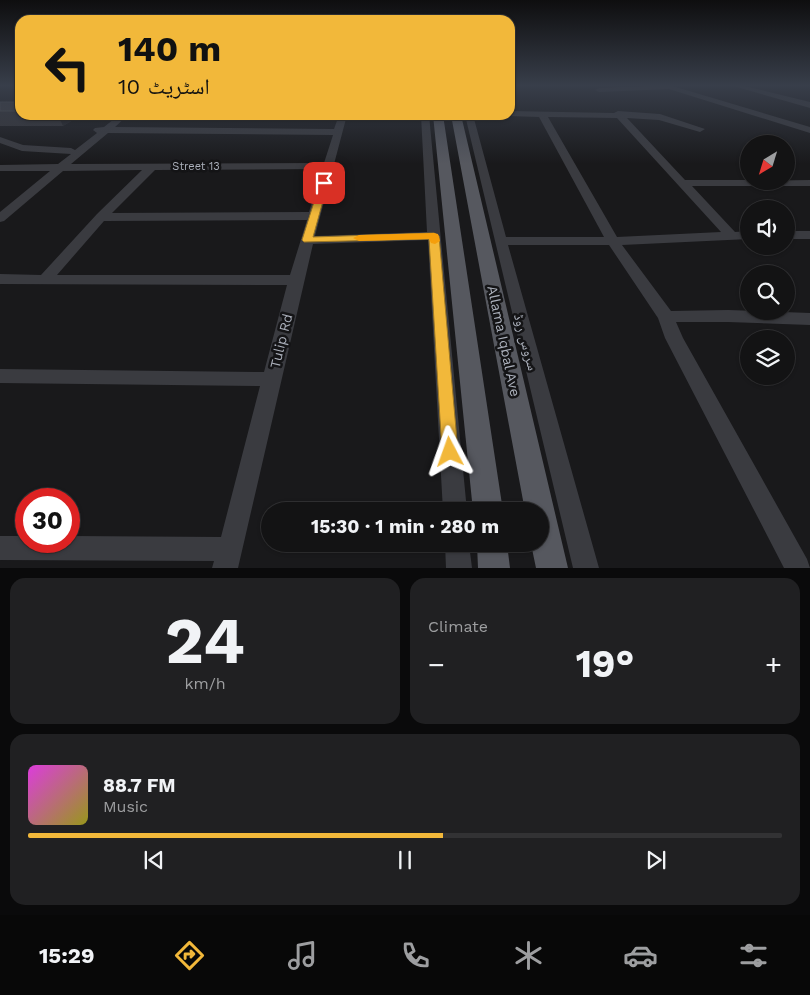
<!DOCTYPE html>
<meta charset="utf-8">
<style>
:root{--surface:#131314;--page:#202022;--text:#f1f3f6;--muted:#9d9ea0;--line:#323234;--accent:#f2b83a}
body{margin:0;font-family:"Work Sans","Noto Naskh Arabic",sans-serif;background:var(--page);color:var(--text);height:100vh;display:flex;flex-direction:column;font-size:19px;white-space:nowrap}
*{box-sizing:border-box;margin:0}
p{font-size:16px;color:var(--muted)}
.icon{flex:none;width:28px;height:28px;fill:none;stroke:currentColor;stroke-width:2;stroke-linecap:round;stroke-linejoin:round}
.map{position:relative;height:568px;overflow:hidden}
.side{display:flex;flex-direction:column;gap:10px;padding:10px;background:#0a0a0b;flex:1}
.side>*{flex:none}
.guide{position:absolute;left:15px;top:15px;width:500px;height:105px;border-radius:15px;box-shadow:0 1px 4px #0004,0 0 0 1px var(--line);background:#f2b83a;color:#111;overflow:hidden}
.needle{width:32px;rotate:218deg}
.tools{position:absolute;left:740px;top:135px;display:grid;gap:10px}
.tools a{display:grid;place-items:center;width:55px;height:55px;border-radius:50%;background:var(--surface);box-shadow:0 1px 4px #0004,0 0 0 1px var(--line);font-size:25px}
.speed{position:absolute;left:15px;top:488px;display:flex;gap:10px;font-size:25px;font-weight:700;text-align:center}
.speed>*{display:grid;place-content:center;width:65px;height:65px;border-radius:50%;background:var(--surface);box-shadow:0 1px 4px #0004,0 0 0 1px var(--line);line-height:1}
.speed .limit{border:8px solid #d22;background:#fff;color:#111}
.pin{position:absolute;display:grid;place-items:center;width:42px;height:42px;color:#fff;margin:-21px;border-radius:10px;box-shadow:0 2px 8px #0006}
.me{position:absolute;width:55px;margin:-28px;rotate:356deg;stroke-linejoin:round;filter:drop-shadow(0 0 4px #0008)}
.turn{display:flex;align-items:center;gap:18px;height:105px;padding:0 20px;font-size:22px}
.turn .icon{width:65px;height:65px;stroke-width:2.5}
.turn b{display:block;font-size:35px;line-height:42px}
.big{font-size:38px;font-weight:700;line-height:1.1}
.side .widget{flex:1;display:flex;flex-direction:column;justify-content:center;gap:8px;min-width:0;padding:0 18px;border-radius:15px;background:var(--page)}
.side .dial{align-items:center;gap:0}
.dial b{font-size:65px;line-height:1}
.song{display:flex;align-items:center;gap:15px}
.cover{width:60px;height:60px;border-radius:8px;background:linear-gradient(135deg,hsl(300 70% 55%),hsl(60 70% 35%))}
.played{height:5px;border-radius:2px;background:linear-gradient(90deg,var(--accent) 55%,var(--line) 55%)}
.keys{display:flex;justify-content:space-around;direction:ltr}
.heat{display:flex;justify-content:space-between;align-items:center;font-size:28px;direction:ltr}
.side .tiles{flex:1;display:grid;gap:10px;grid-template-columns:1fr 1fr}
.widget:last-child{grid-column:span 2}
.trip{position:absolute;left:261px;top:502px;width:288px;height:50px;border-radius:25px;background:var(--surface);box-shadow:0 1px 4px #0004,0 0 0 1px var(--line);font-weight:700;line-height:50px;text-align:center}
.menu{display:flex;height:80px;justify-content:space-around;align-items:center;background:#080808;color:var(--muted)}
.menu .icon{width:35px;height:35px}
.menu .selected{color:var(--accent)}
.menu b{font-size:22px;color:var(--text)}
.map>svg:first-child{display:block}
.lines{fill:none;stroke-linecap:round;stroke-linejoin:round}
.minor{fill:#3a3b40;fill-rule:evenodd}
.major{fill:#56585f;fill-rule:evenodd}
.wall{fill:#353539}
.shaded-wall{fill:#242427}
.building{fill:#424247;stroke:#525459}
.route{fill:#f2b83a;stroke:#9d7826}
.slow{fill:#f59e0b}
.labels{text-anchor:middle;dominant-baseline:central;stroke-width:5;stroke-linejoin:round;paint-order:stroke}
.far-street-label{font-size:11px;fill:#abb0bb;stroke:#141416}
.street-label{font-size:14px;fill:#abb0bb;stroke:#141416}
</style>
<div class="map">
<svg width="810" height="568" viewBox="0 0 810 568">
<rect width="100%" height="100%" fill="#19191b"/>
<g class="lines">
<path class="minor" d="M 13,85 L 20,85 L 20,89 L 13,89 Z
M 669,85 L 810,127 L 810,133 L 669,89 L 599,92 L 595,90 L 599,88 Z
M 730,85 L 741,85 L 810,102 L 810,108 Z
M 510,111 L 614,113 L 618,111 L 660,114 L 705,129 L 700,132 L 659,120 L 627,118 L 685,180 L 749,180 L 749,181 L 810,180 L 810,186 L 692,186 L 735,232 L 749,231 L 749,239 L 622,245 L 671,311 L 728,310 L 810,313 L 810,325 L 728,322 L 676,322 L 683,338 L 807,559 L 810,568 L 784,568 L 665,338 L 658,318 L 609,245 L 508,245 L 599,568 L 573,568 L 465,115 L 473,115 L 506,237 L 604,237 L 539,117 L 507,116 L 510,115 ZM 548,117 L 617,118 L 721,232 L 617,237 Z
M 119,115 L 128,115 L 115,127 L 334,129 L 339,115 L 347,115 L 315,236 L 427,232 L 421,115 L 429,115 L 467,511 L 443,511 L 428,240 L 313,244 L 238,568 L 212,568 L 214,561 L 0,560 L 0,536 L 26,536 L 26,541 L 69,541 L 69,536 L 221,537 L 260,386 L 0,383 L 0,369 L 264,372 L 287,285 L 0,284 L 0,274 L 41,275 L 97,214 L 142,170 L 63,171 L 4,221 L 0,222 L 0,212 L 50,171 L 0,171 L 0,165 L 58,164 L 71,154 L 22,151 L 0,143 L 0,137 L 23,145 L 71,148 L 75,150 L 97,133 L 93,130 L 95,128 L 104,127 ZM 108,133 L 333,135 L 324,163 L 71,164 ZM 322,169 L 309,212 L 112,213 L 155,170 ZM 307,220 L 290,275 L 57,275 L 104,221 Z
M 786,231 L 810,231 L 810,239 L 786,239 Z
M 445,544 L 469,544 L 472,568 L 446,568 Z"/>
<path class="major" d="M 433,115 L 443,115 L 503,511 L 473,511 Z
M 451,115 L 461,115 L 568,568 L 536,568 L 531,544 L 540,544 L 540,511 L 525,511 Z
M 477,544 L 507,544 L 510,568 L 478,568 Z"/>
</g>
<path class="wall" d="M 0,102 L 20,102 L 20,115 L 77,115 L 78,117 L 63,126 L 0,126 Z"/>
<path class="shaded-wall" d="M 58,115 L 77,115 L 78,117 L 63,126 Z"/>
<path class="building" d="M 0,102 L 20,102 L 20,111 L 0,111 Z"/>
<linearGradient id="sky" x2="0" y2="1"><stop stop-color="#0e0e0f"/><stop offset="0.52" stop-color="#383e4a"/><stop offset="1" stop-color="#383e4a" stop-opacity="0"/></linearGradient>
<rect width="810" height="164" fill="url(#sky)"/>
<path class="route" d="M 324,180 L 328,183 L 313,237 L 434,233 L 439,236 L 458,452 L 456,457 L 450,459 L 445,457 L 442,452 L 429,239 L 304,242 L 302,240 L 320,183 Z"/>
<path class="slow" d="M 434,233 L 438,234 L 440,241 L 435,244 L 431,243 L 429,239 L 359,241 L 353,238 L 359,235 Z"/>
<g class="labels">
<g class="far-street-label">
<text x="196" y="166">Street 13</text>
</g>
<g class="street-label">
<text transform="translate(281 341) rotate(-76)">Tulip Rd</text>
<text transform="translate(504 341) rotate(78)">Allama Iqbal Ave</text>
<text transform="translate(526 342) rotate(75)">سروس روڈ</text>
</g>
</g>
</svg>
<div class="tools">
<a><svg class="needle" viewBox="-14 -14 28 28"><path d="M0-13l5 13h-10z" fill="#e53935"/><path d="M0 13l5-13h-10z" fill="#9d9ea0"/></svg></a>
<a><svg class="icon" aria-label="sound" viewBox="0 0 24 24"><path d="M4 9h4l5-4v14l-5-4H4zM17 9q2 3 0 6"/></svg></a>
<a><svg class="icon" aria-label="search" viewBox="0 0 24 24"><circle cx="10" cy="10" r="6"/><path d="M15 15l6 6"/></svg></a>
<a><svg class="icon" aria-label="layers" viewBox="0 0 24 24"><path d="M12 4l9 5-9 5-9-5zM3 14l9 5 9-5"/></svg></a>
</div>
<div class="speed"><div class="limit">30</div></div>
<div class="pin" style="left:324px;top:183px;background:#d93025"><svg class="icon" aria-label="arrive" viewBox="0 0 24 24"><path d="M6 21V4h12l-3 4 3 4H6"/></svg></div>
<svg class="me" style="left:450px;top:452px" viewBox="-20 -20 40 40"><path d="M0-17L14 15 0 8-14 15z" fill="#f2b83a" stroke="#fff" stroke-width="4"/></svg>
<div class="trip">15:30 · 1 min · 280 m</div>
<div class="guide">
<div class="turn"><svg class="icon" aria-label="left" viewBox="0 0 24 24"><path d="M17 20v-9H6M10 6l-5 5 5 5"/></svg><div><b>140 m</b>اسٹریٹ 10</div></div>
</div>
</div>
<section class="side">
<div class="tiles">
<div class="widget dial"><b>24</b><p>km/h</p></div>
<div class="widget"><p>Climate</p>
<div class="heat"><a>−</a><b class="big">19°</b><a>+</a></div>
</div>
<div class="widget">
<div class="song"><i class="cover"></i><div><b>88.7 FM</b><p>Music</p></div></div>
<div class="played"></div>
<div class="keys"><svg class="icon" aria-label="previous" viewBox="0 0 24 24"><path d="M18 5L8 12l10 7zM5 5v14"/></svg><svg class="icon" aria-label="pause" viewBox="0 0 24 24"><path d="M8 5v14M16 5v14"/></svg><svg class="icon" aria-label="next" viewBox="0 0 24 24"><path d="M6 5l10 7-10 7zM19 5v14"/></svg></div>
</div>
</div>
</section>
<nav class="menu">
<b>15:29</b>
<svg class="icon selected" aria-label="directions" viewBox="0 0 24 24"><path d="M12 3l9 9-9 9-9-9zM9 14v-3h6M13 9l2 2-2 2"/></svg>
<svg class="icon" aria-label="music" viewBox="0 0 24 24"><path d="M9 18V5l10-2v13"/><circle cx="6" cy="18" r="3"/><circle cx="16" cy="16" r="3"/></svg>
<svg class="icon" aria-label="phone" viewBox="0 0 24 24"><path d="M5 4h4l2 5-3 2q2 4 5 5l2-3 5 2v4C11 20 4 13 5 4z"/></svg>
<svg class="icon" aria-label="climate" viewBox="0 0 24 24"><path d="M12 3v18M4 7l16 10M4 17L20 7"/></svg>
<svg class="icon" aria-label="car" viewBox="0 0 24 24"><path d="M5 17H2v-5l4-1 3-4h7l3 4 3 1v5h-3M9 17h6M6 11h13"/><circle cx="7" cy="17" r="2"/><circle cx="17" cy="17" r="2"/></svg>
<svg class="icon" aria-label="filters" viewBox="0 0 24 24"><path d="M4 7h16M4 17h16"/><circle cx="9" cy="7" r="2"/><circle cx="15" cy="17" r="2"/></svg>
</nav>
